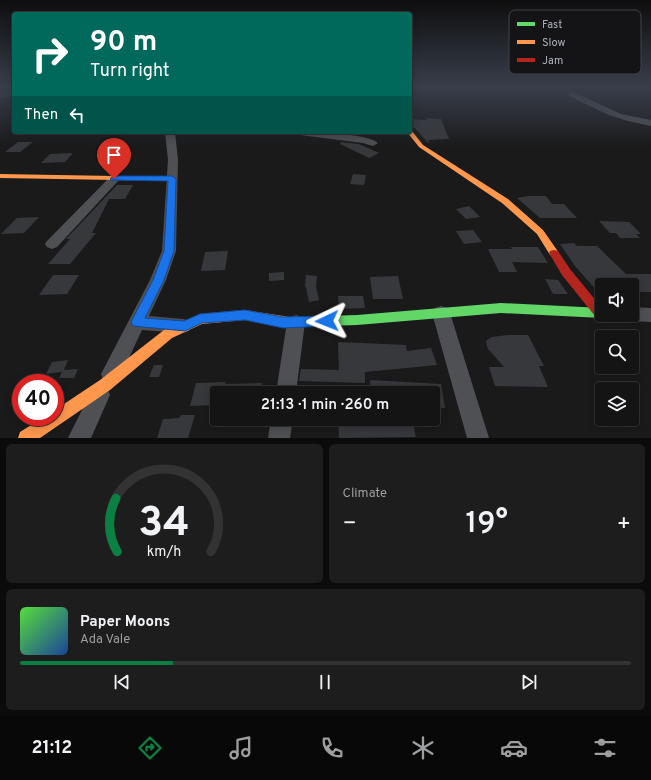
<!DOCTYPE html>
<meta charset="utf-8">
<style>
:root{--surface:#141414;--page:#1d1d1d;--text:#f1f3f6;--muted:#9d9ea0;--line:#333334;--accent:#0b8043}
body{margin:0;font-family:Overpass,sans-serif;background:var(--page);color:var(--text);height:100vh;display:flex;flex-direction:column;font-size:15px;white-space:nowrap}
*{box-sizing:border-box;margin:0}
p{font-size:13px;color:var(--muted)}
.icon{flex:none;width:22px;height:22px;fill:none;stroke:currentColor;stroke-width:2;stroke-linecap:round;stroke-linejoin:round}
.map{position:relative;height:438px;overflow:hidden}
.panel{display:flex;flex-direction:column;gap:6px;padding:6px;background:#0b0b0b;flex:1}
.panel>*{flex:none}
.banner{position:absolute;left:12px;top:12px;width:400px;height:122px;border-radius:4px;box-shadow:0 2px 10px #0003,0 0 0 1px var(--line);background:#00695c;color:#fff;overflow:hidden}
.tools{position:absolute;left:595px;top:278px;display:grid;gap:8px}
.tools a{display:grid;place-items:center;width:44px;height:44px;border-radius:4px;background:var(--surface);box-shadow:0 2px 10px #0003,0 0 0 1px var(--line);font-size:20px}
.speed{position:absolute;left:12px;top:374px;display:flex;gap:8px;font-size:20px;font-weight:700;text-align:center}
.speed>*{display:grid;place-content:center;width:52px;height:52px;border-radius:50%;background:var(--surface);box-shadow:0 2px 10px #0003,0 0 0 1px var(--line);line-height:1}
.speed .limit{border:6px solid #d22;background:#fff;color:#111}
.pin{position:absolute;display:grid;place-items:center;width:34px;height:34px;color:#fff;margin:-41px -17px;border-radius:50% 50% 50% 0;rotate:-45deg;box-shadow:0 0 4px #0007}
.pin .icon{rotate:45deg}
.me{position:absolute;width:44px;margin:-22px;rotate:268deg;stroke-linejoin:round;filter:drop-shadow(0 0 3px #0008)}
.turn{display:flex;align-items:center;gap:14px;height:84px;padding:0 12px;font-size:18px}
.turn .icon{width:52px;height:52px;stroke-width:2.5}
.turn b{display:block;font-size:28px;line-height:34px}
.then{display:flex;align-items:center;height:38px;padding:0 12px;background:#0003;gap:8px;font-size:15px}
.big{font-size:30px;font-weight:600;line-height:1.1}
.panel .tile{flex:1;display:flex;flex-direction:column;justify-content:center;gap:6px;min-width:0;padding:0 14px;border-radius:6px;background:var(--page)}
.panel .dial{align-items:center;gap:0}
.dial svg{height:104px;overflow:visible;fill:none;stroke:var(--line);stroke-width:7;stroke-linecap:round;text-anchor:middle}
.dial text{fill:var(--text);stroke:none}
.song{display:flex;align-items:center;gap:12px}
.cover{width:48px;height:48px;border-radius:6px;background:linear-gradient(135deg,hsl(110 70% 55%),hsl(220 70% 35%))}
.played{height:4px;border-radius:2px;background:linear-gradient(90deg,var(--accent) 25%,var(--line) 25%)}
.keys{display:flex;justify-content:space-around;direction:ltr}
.heat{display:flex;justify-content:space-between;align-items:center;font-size:22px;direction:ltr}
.panel .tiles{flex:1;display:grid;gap:6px;grid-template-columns:1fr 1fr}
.tile:last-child{grid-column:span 2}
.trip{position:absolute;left:210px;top:386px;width:230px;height:40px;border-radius:4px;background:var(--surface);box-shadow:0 2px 10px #0003,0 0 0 1px var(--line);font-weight:600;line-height:40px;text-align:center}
.dock{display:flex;height:64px;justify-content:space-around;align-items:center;background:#080808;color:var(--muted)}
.dock .icon{width:28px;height:28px}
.dock .active{color:var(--accent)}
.dock b{font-size:18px;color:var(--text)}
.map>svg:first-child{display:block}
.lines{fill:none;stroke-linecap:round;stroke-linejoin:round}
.river{fill:#2c363d;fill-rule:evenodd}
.building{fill:#37383b}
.street{fill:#4e5054;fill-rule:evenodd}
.fast{fill:#63d668;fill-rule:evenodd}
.slow{fill:#ff974d;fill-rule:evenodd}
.jam{fill:#b3261e;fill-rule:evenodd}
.route{fill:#1a73e8;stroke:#114b97}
.key{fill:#141417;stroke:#414348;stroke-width:1}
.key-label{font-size:11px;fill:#abb1bb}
</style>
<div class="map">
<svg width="651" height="438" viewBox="0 0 651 438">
<rect width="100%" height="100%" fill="#1a1a1b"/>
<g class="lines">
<path class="river" d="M 14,89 L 14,95 L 0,98 L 0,92 Z"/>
</g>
<path class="building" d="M 426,118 L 441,119 L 449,139 L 427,140 L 430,142 L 428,143 L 415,128 L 410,127 L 410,119 L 426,120 Z
M 18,142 L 33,142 L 20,152 L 5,152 Z
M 341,142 L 359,144 L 379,153 L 369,158 L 340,144 Z
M 73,153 L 65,162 L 41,163 L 50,154 Z
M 353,174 L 366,175 L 364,185 L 350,184 Z
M 117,185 L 133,185 L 125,199 L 109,199 L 92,233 L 96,233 L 70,264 L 48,264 L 70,239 L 66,239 Z
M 528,196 L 546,196 L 552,204 L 564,204 L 577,218 L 540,218 L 517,198 Z
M 469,206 L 480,217 L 466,219 L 456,209 Z
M 39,217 L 24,233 L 1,234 L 17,218 Z
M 599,221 L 629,222 L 641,234 L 636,234 L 640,238 L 620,238 L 616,233 L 610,233 Z
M 473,230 L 482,242 L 464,244 L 456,231 Z
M 574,243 L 577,246 L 597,246 L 626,274 L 651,274 L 651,292 L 632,292 L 632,285 L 614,284 L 602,285 L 602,291 L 597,291 L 575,266 L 560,244 Z
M 511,247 L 538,247 L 548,263 L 512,262 L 517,272 L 499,272 L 488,249 L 512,249 Z
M 228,251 L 225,270 L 201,271 L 205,252 Z
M 284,272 L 284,280 L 269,281 L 269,273 Z
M 53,275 L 79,275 L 67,294 L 39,295 Z
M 306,275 L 317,276 L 316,287 L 319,300 L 309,302 L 306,287 L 305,287 Z
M 398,276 L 403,299 L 373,299 L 370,277 Z
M 545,279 L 558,280 L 568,294 L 553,294 Z
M 338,296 L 363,296 L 365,308 L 339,309 Z
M 508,335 L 528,335 L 544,366 L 539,366 L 548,387 L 495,386 L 489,367 L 504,367 L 488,349 L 486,343 L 487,340 L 492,337 Z
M 338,342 L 406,345 L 407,351 L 431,348 L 437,365 L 365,372 L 365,383 L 299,381 L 301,369 L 339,370 Z
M 68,360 L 64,370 L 78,369 L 74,378 L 59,378 L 62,372 L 46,374 L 52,362 Z
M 154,365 L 163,365 L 159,377 L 149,377 Z
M 370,380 L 441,384 L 445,408 L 433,407 L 433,393 L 371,393 Z
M 226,382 L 225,384 L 262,383 L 261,393 L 217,393 L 217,405 L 190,406 L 196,383 Z
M 181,415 L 195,415 L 188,438 L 157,438 L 163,419 L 179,418 Z
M 338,419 L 412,419 L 416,437 L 339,438 Z"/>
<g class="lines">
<path class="street" d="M 569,92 L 578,94 L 621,114 L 651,120 L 651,126 L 628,121 L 609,115 L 569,96 Z
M 165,132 L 175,132 L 178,160 L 176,251 L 166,280 L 149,316 L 183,319 L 189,321 L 192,326 L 189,331 L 183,333 L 142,330 L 118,381 L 111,383 L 104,381 L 101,374 L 150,280 L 162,251 L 168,160 Z
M 295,132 C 311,132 368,133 378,143 L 373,146 L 363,143 L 300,135 Z
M 114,176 L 118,177 L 120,179 L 118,181 L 57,247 L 52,249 L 47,247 L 45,244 L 47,241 L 110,177 Z
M 441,306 L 447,308 L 450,313 L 489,438 L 467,438 L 432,313 L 435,308 Z
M 632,307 L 651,308 L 651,322 L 632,321 L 626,319 L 624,315 L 632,315 Z
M 296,315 L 302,317 L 305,322 L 296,393 L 276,393 L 287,322 L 290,317 Z
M 100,385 L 107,388 L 110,395 L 91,438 L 68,438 L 93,388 Z
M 271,419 L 293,419 L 290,438 L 268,438 Z"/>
<path class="fast" d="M 501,303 L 602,308 L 602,315 L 607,315 L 602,318 L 501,313 L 357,325 L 292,327 L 288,326 L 286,322 L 288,318 L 292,317 L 357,315 Z"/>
<path class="slow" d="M 410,130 L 412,131 L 423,145 L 508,199 L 543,230 L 559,253 L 558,255 L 550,255 L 537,234 L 502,203 L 419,147 L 407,132 L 410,132 Z
M 0,174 L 172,177 L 176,179 L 172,181 L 0,178 Z
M 245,310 L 296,318 L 298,322 L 296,326 L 283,327 L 245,320 L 202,324 L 172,338 L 110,390 L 40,438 L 18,438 L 20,432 L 44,417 L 55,417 L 55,410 L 100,380 L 164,330 L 200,314 Z"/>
<path class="jam" d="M 554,250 L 558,251 L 570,269 L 602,308 L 603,316 L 599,318 L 595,316 L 562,275 L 549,253 L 550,251 Z"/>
</g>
<linearGradient id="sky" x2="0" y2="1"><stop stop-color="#0e0e0f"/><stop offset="0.59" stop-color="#383e4a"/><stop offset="1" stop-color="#383e4a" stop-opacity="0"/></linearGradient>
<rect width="651" height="147" fill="url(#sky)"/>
<path class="route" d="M 114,176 L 172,176 L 176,179 L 174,251 L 164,280 L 145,318 L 184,321 L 200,314 L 245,310 L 283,317 L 327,316 L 331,318 L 333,321 L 331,325 L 327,326 L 283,328 L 245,320 L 202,323 L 185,331 L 133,326 L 131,322 L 153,280 L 164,251 L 168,181 L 111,180 L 110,179 Z"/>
<rect x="509" y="10" width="132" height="64" rx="6" class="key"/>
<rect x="517" y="22" width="18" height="4" fill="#63d668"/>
<rect x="517" y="40" width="18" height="4" fill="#ff974d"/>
<rect x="517" y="58" width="18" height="4" fill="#b3261e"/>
<g class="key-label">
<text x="542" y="28">Fast</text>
<text x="542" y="46">Slow</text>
<text x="542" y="64">Jam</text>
</g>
</svg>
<div class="tools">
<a><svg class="icon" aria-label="sound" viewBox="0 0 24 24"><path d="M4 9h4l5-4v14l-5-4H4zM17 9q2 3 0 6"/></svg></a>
<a><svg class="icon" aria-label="search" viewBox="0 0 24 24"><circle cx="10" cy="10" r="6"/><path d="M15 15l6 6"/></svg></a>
<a><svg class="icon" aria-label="layers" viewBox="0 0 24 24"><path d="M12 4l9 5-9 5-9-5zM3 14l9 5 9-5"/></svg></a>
</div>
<div class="speed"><div class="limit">40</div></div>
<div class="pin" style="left:114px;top:179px;background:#d93025"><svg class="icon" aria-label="arrive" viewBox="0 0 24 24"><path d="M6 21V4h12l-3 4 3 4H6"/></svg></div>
<svg class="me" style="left:327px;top:321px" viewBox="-20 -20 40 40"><path d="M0-17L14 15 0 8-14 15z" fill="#1a73e8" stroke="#fff" stroke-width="4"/></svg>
<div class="trip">21:13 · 1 min · 260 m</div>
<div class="banner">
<div class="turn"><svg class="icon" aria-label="right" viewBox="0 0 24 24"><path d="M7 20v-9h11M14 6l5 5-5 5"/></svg><div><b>90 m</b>Turn right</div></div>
<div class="then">Then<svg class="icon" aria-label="left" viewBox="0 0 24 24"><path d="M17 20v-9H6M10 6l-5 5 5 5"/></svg></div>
</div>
</div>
<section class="panel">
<div class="tiles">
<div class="tile dial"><svg viewBox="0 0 100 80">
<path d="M14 69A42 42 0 1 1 86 69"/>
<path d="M14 69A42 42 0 0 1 13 28" stroke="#0b8043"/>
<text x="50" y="56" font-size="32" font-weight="700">34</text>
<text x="50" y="72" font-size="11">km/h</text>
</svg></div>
<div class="tile"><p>Climate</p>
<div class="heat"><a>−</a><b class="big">19°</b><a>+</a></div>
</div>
<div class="tile">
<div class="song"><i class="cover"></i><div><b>Paper Moons</b><p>Ada Vale</p></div></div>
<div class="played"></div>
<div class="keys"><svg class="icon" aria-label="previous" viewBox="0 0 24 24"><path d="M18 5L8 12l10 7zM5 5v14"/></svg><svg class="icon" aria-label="pause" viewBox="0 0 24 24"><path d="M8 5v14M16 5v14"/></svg><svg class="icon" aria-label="next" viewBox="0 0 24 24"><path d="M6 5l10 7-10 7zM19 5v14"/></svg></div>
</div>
</div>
</section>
<nav class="dock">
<b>21:12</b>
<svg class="icon active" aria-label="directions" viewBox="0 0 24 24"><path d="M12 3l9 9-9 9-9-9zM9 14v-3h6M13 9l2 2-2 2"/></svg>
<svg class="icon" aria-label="music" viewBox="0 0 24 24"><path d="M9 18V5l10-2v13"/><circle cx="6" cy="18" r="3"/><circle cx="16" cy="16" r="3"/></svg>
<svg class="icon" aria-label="phone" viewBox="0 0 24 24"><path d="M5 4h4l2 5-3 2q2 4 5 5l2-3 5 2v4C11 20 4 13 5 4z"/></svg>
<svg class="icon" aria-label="climate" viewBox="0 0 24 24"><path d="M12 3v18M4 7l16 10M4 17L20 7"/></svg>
<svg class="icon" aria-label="car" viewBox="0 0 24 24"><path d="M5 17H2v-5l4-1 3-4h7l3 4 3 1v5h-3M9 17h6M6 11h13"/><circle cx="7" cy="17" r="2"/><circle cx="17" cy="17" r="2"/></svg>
<svg class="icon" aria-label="filters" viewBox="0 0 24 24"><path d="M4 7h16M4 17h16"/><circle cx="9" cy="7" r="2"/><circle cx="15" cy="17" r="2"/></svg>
</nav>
